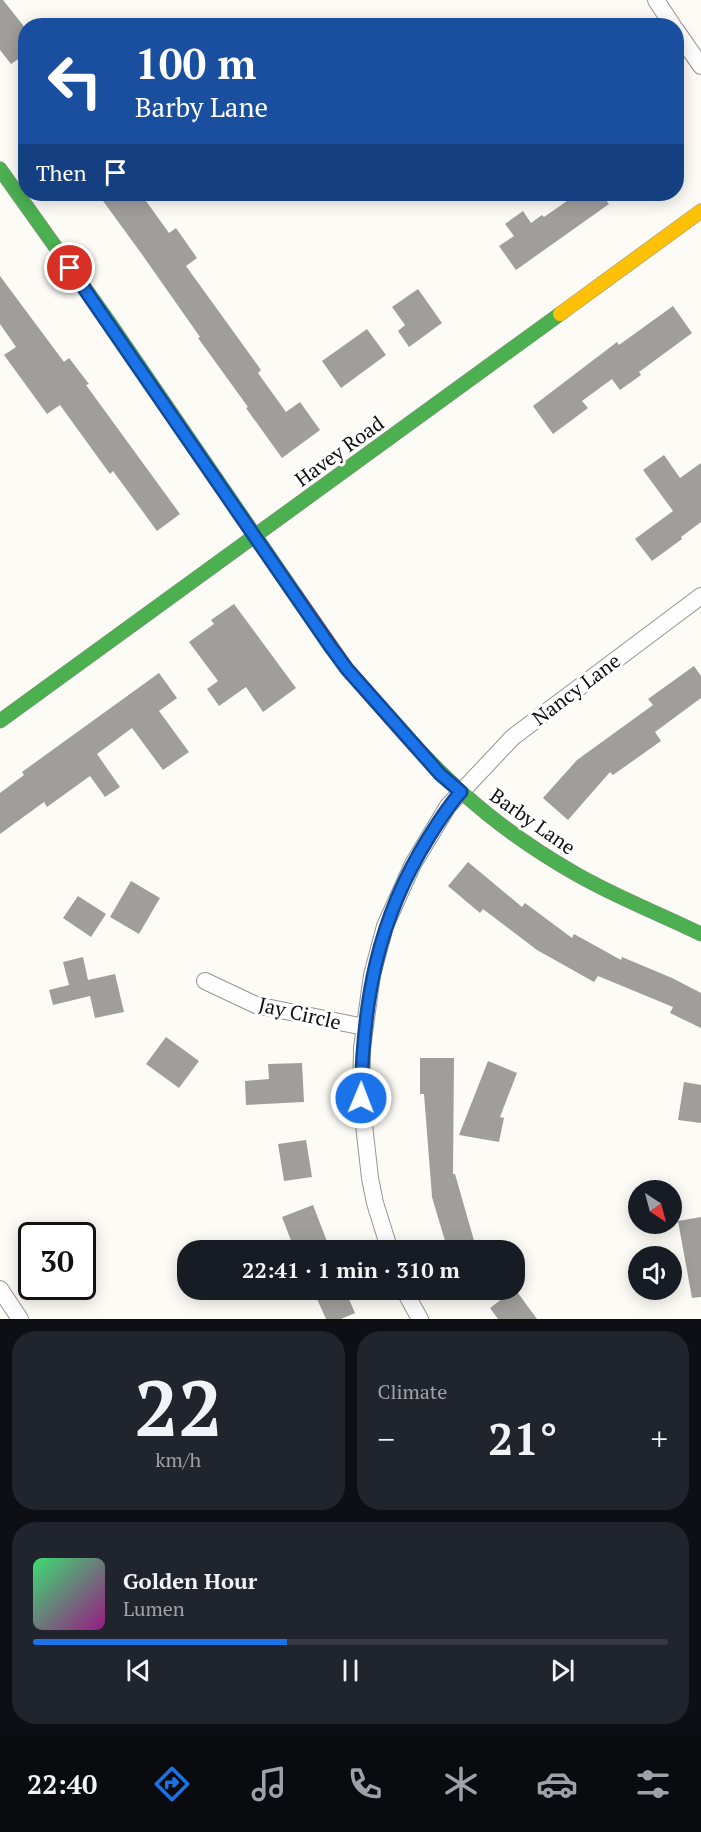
<!DOCTYPE html>
<meta charset="utf-8">
<style>
:root{--surface:#171b24;--page:#20242c;--text:#f1f3f6;--muted:#9ea1a6;--line:#363941;--accent:#1a73e8}
body{margin:0;font-family:"PT Serif",serif;background:var(--page);color:var(--text);height:100vh;display:flex;flex-direction:column;font-size:22px;white-space:nowrap}
*{box-sizing:border-box;margin:0}
p{font-size:20px;color:var(--muted)}
.icon{flex:none;width:33px;height:33px;fill:none;stroke:currentColor;stroke-width:2;stroke-linecap:round;stroke-linejoin:round}
.map{position:relative;height:1319px;overflow:hidden}
.side{display:flex;flex-direction:column;gap:12px;padding:12px;background:#0d0f14;flex:1}
.side>*{flex:none}
.hud{position:absolute;left:18px;top:18px;width:666px;height:183px;border-radius:24px;box-shadow:0 3px 15px #0003;background:#1a4fa0;color:#fff;overflow:hidden}
.needle{width:39px;rotate:144deg}
.buttons{position:absolute;left:628px;top:1180px;display:grid;gap:12px}
.buttons a{display:grid;place-items:center;width:54px;height:54px;border-radius:50%;background:var(--surface);box-shadow:0 3px 15px #0003;font-size:30px}
.speed{position:absolute;left:18px;top:1222px;display:flex;gap:12px;font-size:30px;font-weight:700;text-align:center}
.speed>*{display:grid;place-content:center;width:78px;height:78px;border-radius:50%;background:var(--surface);box-shadow:0 3px 15px #0003;line-height:1}
.speed .limit{border:3px solid #111;border-radius:9px;background:#fff;color:#111}
.pin{position:absolute;display:grid;place-items:center;width:51px;height:51px;color:#fff;margin:-26px;border:3px solid #fff;border-radius:50%;box-shadow:0 2px 6px #0007}
.me{position:absolute;width:66px;margin:-33px;rotate:1deg;stroke-linejoin:round;filter:drop-shadow(0 0 4px #0008)}
.turn{display:flex;align-items:center;gap:21px;height:126px;padding:0 18px;font-size:27px}
.turn .icon{width:78px;height:78px;stroke-width:2.5}
.turn b{display:block;font-size:42px;line-height:51px}
.then{display:flex;align-items:center;height:57px;padding:0 18px;background:#0003;gap:12px;font-size:22px}
.big{font-size:45px;font-weight:800;line-height:1.1}
.side .card{flex:1;display:flex;flex-direction:column;justify-content:center;gap:9px;min-width:0;padding:0 21px;border-radius:24px;background:var(--page)}
.side .dial{align-items:center;gap:0}
.dial b{font-size:78px;line-height:1}
.song{display:flex;align-items:center;gap:18px}
.cover{width:72px;height:72px;border-radius:9px;background:linear-gradient(135deg,hsl(140 70% 55%),hsl(310 70% 35%))}
.played{height:6px;border-radius:3px;background:linear-gradient(90deg,var(--accent) 40%,var(--line) 40%)}
.keys{display:flex;justify-content:space-around;direction:ltr}
.heat{display:flex;justify-content:space-between;align-items:center;font-size:33px;direction:ltr}
.side .tiles{flex:1;display:grid;gap:12px;grid-template-columns:1fr 1fr}
.card:last-child{grid-column:span 2}
.trip{position:absolute;left:177px;top:1240px;width:348px;height:60px;border-radius:24px;background:var(--surface);box-shadow:0 3px 15px #0003;font-weight:800;line-height:60px;text-align:center}
.menu{display:flex;height:96px;justify-content:space-around;align-items:center;background:#090b0e;color:var(--muted)}
.menu .icon{width:42px;height:42px}
.menu .on{color:var(--accent)}
.menu b{font-size:27px;color:var(--text)}
.map>svg:first-child{display:block}
.building{fill:#a09e9a}
.lines{fill:none;stroke-linecap:round;stroke-linejoin:round}
.street-casing{stroke:#969593;stroke-width:18}
.fast-casing{stroke:#8c8c89;stroke-width:15}
.slow-casing{stroke:#8c8c89;stroke-width:15}
.jam-casing{stroke:#8c8c89;stroke-width:15}
.street{stroke:#fffefe;stroke-width:16}
.fast{stroke:#4caf50;stroke-width:14}
.slow{stroke:#ffc107;stroke-width:14}
.jam{stroke:#c62828;stroke-width:14}
.route-casing{stroke:#114b97;stroke-width:15}
.route{stroke:#1a73e8;stroke-width:10}
.labels{text-anchor:middle;dominant-baseline:central;stroke-width:6;stroke-linejoin:round;paint-order:stroke}
.street-label{font-size:20px;fill:#0f0f0f;stroke:#fff}
</style>
<div class="map">
<svg width="701" height="1319" viewBox="0 0 701 1319">
<rect width="100%" height="100%" fill="#fcfbf5"/>
<path class="building" d="M 0,0 L 3,0 L 26,29 L 26,54 L 11,64 L 0,50 Z
M 98,194 L 141,194 L 169,233 L 176,228 L 197,258 L 186,266 L 261,370 L 258,373 L 286,412 L 300,402 L 320,430 L 282,458 L 246,408 L 248,407 L 198,338 L 200,337 L 141,253 Z
M 577,194 L 601,194 L 609,204 L 516,270 L 499,246 L 514,236 L 505,224 L 523,211 L 531,223 L 542,215 L 544,217 Z
M 0,276 L 64,362 L 69,358 L 89,384 L 86,385 L 180,514 L 157,531 L 113,471 L 110,474 L 60,405 L 47,414 L 4,355 L 16,347 L 0,324 Z
M 418,289 L 442,323 L 409,347 L 398,331 L 405,325 L 392,307 Z
M 673,306 L 692,333 L 639,372 L 641,375 L 620,390 L 612,379 L 582,401 L 588,408 L 553,434 L 533,406 L 617,342 L 619,345 Z
M 367,329 L 386,355 L 341,388 L 322,361 Z
M 664,455 L 680,478 L 701,463 L 701,522 L 681,537 L 682,539 L 652,561 L 635,539 L 673,511 L 643,470 Z
M 234,604 L 296,688 L 263,712 L 246,687 L 219,706 L 207,689 L 218,681 L 189,642 L 214,624 L 211,620 Z
M 694,666 L 701,676 L 701,698 L 655,732 L 661,741 L 613,775 L 610,772 L 568,820 L 543,798 L 577,760 L 653,705 L 648,699 Z
M 159,673 L 177,698 L 159,711 L 189,752 L 163,770 L 132,728 L 97,754 L 120,787 L 105,797 L 90,776 L 47,807 L 44,802 L 0,834 L 0,793 L 24,775 L 22,772 Z
M 468,862 L 522,907 L 525,903 L 572,938 L 574,934 L 621,960 L 622,957 L 672,978 L 701,993 L 701,1028 L 670,1013 L 673,1007 L 598,976 L 594,982 L 537,950 L 483,909 L 480,913 L 448,886 Z
M 131,881 L 160,898 L 139,934 L 110,917 Z
M 78,896 L 106,914 L 91,937 L 63,918 Z
M 83,957 L 88,980 L 115,974 L 124,1012 L 95,1018 L 90,996 L 53,1005 L 49,990 L 69,985 L 63,962 Z
M 166,1037 L 199,1061 L 179,1088 L 146,1064 Z
M 420,1058 L 454,1058 L 453,1174 L 455,1174 L 477,1251 L 448,1251 L 432,1197 L 424,1094 L 420,1094 Z
M 488,1061 L 517,1073 L 500,1117 L 504,1118 L 499,1142 L 459,1135 Z
M 302,1063 L 304,1102 L 246,1105 L 245,1081 L 269,1079 L 268,1064 Z
M 684,1082 L 701,1085 L 701,1123 L 678,1120 Z
M 306,1140 L 312,1177 L 284,1181 L 278,1144 Z
M 313,1205 L 328,1244 L 310,1251 L 295,1251 L 282,1217 Z
M 701,1217 L 701,1297 L 692,1298 L 678,1221 Z
M 515,1289 L 537,1319 L 498,1319 L 490,1308 Z
M 313,1290 L 345,1290 L 355,1313 L 341,1319 L 326,1319 Z"/>
<g class="lines">
<defs>
<path id="street" d="M 656,0 L 673,26
M 676,30 L 701,66
M 205,981 L 256,1005 L 364,1027
M 390,1251 L 375,1203 L 370,1178 L 361,1098 L 362,1048 L 372,975 L 385,926 L 413,864 L 448,806 L 513,737 L 701,596
M 0,1289 L 20,1319
M 404,1290 L 420,1319"/>
<path id="fast" d="M 0,169 L 109,322 L 295,594
M 0,721 L 560,314
M 409,739 C 459,795 511,837 576,874 C 616,897 660,914 701,934"/>
<path id="slow" d="M 560,314 L 701,211"/>
<path id="jam" d="M 295,594 L 347,669 L 409,739"/>
</defs>
<use href="#street" class="street-casing"/>
<use href="#fast" class="fast-casing"/>
<use href="#slow" class="slow-casing"/>
<use href="#jam" class="jam-casing"/>
<use href="#street" class="street"/>
<use href="#fast" class="fast"/>
<use href="#slow" class="slow"/>
<use href="#jam" class="jam"/>
</g>
<g class="lines">
<defs>
<path id="route" d="M 70,268 L 330,646 L 347,669 L 440,774 L 461,792 C 448,806 439,821 429,837 C 377,920 363,1001 361,1098"/>
</defs>
<use href="#route" class="route-casing"/>
<use href="#route" class="route"/>
</g>
<g class="labels">
<g class="street-label">
<text transform="translate(339 451) rotate(-36)">Havey Road</text>
<text transform="translate(576 689) rotate(-37)">Nancy Lane</text>
<text transform="translate(533 821) rotate(35)">Barby Lane</text>
<text transform="translate(300 1013) rotate(13)">Jay Circle</text>
</g>
</g>
</svg>
<div class="buttons">
<a><svg class="needle" viewBox="-14 -14 28 28"><path d="M0-13l5 13h-10z" fill="#e53935"/><path d="M0 13l5-13h-10z" fill="#9ea1a6"/></svg></a>
<a><svg class="icon" aria-label="sound" viewBox="0 0 24 24"><path d="M4 9h4l5-4v14l-5-4H4zM17 9q2 3 0 6"/></svg></a>
</div>
<div class="speed"><div class="limit">30</div></div>
<div class="pin" style="left:70px;top:268px;background:#d93025"><svg class="icon" aria-label="arrive" viewBox="0 0 24 24"><path d="M6 21V4h12l-3 4 3 4H6"/></svg></div>
<svg class="me" style="left:361px;top:1098px" viewBox="-20 -20 40 40"><circle r="17" fill="#1a73e8" stroke="#fff" stroke-width="3"/><path d="M0-11L8 9 0 5-8 9z" fill="#fff"/></svg>
<div class="trip">22:41 · 1 min · 310 m</div>
<div class="hud">
<div class="turn"><svg class="icon" aria-label="left" viewBox="0 0 24 24"><path d="M17 20v-9H6M10 6l-5 5 5 5"/></svg><div><b>100 m</b>Barby Lane</div></div>
<div class="then">Then<svg class="icon" aria-label="arrive" viewBox="0 0 24 24"><path d="M6 21V4h12l-3 4 3 4H6"/></svg></div>
</div>
</div>
<section class="side">
<div class="tiles">
<div class="card dial"><b>22</b><p>km/h</p></div>
<div class="card"><p>Climate</p>
<div class="heat"><a>−</a><b class="big">21°</b><a>+</a></div>
</div>
<div class="card">
<div class="song"><i class="cover"></i><div><b>Golden Hour</b><p>Lumen</p></div></div>
<div class="played"></div>
<div class="keys"><svg class="icon" aria-label="previous" viewBox="0 0 24 24"><path d="M18 5L8 12l10 7zM5 5v14"/></svg><svg class="icon" aria-label="pause" viewBox="0 0 24 24"><path d="M8 5v14M16 5v14"/></svg><svg class="icon" aria-label="next" viewBox="0 0 24 24"><path d="M6 5l10 7-10 7zM19 5v14"/></svg></div>
</div>
</div>
</section>
<nav class="menu">
<b>22:40</b>
<svg class="icon on" aria-label="directions" viewBox="0 0 24 24"><path d="M12 3l9 9-9 9-9-9zM9 14v-3h6M13 9l2 2-2 2"/></svg>
<svg class="icon" aria-label="music" viewBox="0 0 24 24"><path d="M9 18V5l10-2v13"/><circle cx="6" cy="18" r="3"/><circle cx="16" cy="16" r="3"/></svg>
<svg class="icon" aria-label="phone" viewBox="0 0 24 24"><path d="M5 4h4l2 5-3 2q2 4 5 5l2-3 5 2v4C11 20 4 13 5 4z"/></svg>
<svg class="icon" aria-label="climate" viewBox="0 0 24 24"><path d="M12 3v18M4 7l16 10M4 17L20 7"/></svg>
<svg class="icon" aria-label="car" viewBox="0 0 24 24"><path d="M5 17H2v-5l4-1 3-4h7l3 4 3 1v5h-3M9 17h6M6 11h13"/><circle cx="7" cy="17" r="2"/><circle cx="17" cy="17" r="2"/></svg>
<svg class="icon" aria-label="filters" viewBox="0 0 24 24"><path d="M4 7h16M4 17h16"/><circle cx="9" cy="7" r="2"/><circle cx="15" cy="17" r="2"/></svg>
</nav>
